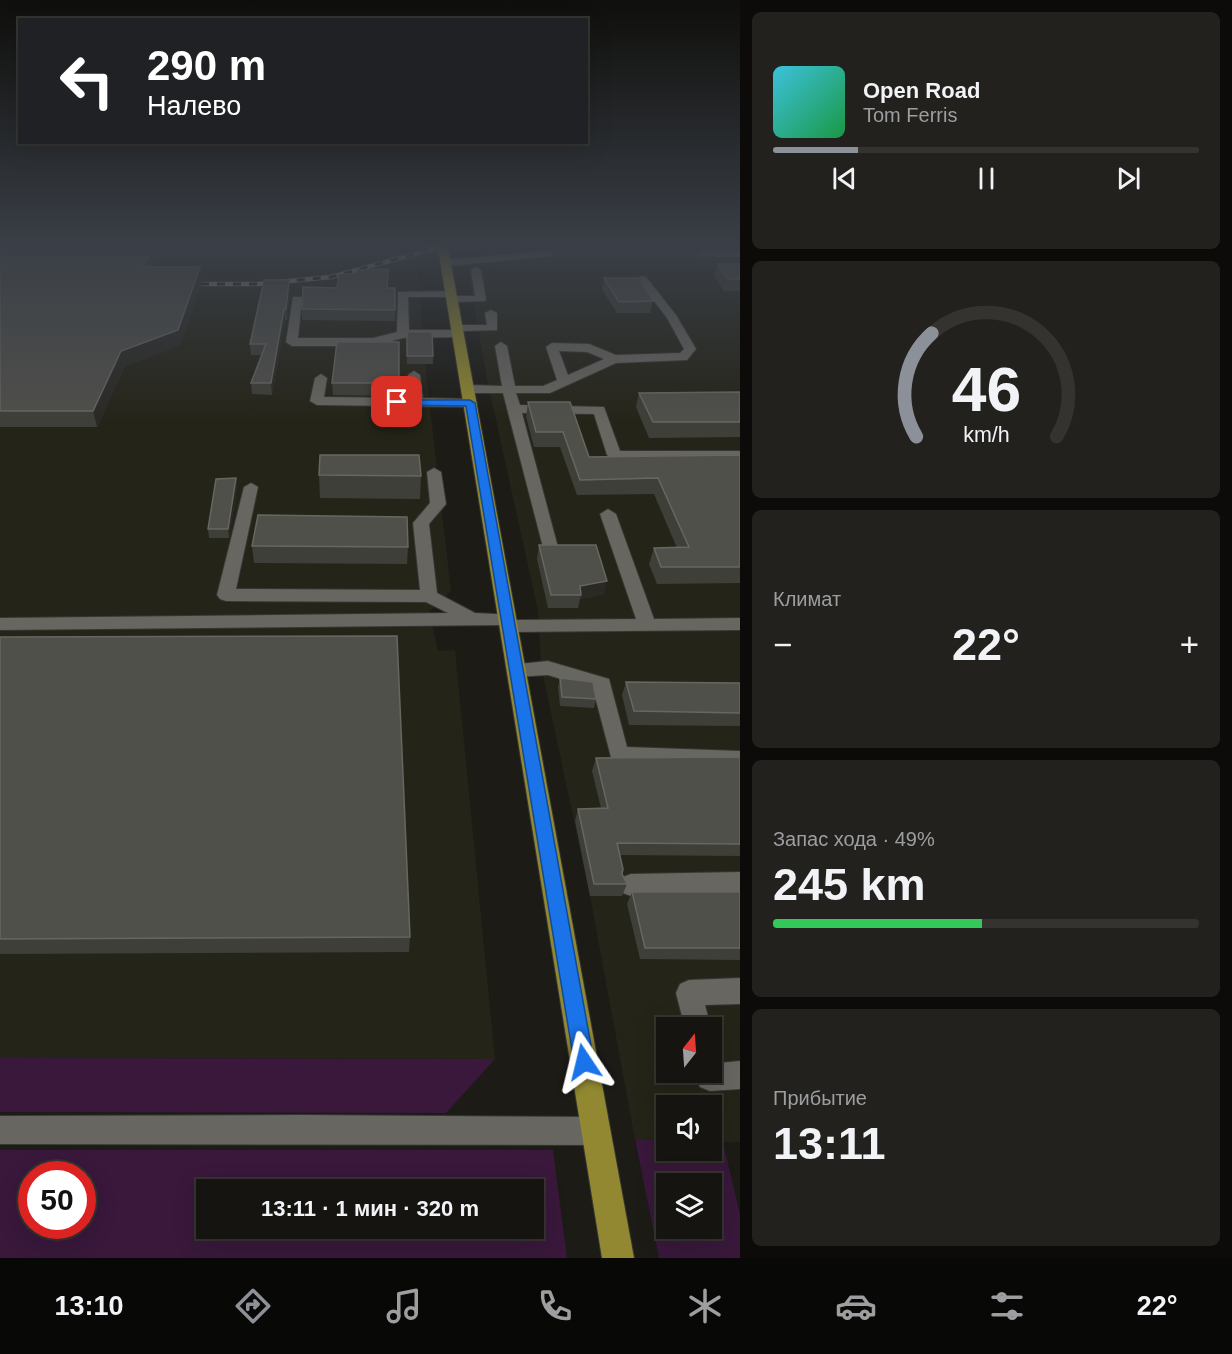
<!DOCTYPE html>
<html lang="ru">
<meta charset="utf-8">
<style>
:root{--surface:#151410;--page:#22211e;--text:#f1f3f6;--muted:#9d9e9f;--line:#343330;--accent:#8c9099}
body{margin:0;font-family:Arial,sans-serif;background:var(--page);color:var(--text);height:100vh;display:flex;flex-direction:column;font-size:22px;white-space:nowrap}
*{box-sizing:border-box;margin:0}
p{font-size:20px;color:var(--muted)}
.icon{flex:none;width:33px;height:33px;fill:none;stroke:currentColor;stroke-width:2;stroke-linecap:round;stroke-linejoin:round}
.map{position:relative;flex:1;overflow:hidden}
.details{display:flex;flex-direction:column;gap:12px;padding:12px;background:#0c0b09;width:492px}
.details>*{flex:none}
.hud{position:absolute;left:18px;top:18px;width:570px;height:126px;border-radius:0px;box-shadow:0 6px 24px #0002,0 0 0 2px var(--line);background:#202124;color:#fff;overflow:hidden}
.needle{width:39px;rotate:17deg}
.buttons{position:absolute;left:656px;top:1017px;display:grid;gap:12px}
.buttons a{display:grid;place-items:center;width:66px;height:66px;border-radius:0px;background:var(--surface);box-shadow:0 6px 24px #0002,0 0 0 2px var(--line);font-size:30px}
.speed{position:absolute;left:18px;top:1161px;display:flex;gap:12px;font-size:30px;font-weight:700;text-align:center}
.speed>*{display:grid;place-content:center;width:78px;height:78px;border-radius:50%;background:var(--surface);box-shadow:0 6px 24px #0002,0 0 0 2px var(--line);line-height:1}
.speed .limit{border:9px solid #d22;background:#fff;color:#111}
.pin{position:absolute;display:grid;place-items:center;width:51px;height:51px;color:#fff;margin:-26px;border-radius:12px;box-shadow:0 3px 9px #0006}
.me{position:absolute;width:66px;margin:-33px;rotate:350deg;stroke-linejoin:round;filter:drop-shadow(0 0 4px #0008)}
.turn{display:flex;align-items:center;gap:21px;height:126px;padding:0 30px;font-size:27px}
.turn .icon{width:78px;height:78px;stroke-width:2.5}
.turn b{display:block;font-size:42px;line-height:51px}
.big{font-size:45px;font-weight:800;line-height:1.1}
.details .tile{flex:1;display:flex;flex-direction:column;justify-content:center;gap:9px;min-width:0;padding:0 21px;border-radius:9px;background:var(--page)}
.details .dial{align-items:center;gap:0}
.dial svg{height:156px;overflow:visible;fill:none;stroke:var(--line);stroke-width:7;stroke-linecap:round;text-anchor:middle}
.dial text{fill:var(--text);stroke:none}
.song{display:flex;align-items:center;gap:18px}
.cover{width:72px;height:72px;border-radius:9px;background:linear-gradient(135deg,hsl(190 70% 55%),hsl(140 70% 35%))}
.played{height:6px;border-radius:3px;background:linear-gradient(90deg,var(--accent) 20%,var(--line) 20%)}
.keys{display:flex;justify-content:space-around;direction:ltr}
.heat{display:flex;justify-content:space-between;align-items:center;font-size:33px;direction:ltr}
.charge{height:9px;border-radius:4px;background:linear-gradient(90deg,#34c759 49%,var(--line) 0)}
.trip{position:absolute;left:196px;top:1179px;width:348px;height:60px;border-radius:0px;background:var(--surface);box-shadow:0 6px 24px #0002,0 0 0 2px var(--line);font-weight:800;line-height:60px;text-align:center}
.menu{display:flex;height:96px;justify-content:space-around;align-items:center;background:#080806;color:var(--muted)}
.menu .icon{width:42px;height:42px}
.menu .active{color:var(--accent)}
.menu b{font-size:27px;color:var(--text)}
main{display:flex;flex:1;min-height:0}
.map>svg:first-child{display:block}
.built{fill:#252418;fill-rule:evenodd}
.green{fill:#39183b;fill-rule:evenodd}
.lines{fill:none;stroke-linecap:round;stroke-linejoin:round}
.minor-casing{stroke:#373633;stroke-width:2}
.major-casing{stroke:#373633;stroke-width:2}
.minor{fill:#676660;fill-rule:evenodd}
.major{fill:#918831;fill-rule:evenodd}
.rail-casing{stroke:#90908c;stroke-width:4.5}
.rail{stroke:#1c1b16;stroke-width:3;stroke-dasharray:8;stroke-linecap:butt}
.wall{fill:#3f3f39}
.shaded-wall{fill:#2a2924}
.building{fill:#50504b;stroke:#676761;stroke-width:1.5}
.route{fill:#1a73e8;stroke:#114b97;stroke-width:1.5}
</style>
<main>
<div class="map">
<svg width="740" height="1258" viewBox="0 0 740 1258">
<rect width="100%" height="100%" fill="#1c1b16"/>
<path class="built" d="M 0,248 L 416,248 L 426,373 L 451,591 L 429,612 L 438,651 L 455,650 L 495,1059 L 0,1058 Z
M 662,248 L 740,248 L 740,1142 L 711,1142 L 711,1106 L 666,1106 L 666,1140 L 635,1139 L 590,896 L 541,666 L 538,611 L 487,379 L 468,271 L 499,271 L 495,254 L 665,254 ZM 666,1028 L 711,1028 L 711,1072 L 666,1072 Z"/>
<path class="green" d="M 0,1058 L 495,1059 L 446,1113 L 0,1112 Z
M 635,1139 L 666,1140 L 666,1150 L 711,1150 L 711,1142 L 723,1142 L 740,1215 L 740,1258 L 659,1258 ZM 666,1184 L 711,1184 L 711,1228 L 666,1228 Z
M 0,1150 L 553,1150 L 567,1258 L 0,1258 ZM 32,1174 L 82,1174 L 82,1226 L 32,1226 ZM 207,1190 L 534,1190 L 534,1228 L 207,1228 Z"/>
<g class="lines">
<defs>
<path id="minor" d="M 548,251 L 553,254 L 552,256 L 446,266 L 441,263 L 446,260 Z
M 702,251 L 740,251 L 740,257 L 698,256 L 697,254 Z
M 476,267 L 481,270 L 486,299 L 485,301 L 452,302 L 448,301 L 448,297 L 408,297 L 409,330 L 452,330 L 453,326 L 457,325 L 487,325 L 485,313 L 491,310 L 497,313 L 497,330 L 463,331 L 462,335 L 458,337 L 403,338 L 373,346 L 292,346 L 286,342 L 293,297 L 301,297 L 302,299 L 298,338 L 373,338 L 397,332 L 398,292 L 451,291 L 455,292 L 455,296 L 475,296 L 471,270 Z
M 642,276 L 646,277 L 676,315 L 696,349 L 687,360 L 616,363 L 550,393 L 516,393 L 520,405 L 604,407 L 620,451 L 740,451 L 740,459 L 614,459 L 607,455 L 594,414 L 522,413 L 559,551 L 557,555 L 545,555 L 503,393 L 468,393 L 462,389 L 468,385 L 502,386 L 495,346 L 501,342 L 507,346 L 515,386 L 543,386 L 557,380 L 546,347 L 552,343 L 589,344 L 616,355 L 680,353 L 684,349 L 667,318 L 637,279 ZM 559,351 L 587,352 L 604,359 L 568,375 Z
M 414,371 L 420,375 L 423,398 L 470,399 L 477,403 L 470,407 L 317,405 L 310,401 L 315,378 L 321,374 L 327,378 L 324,397 L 410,398 L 408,375 Z
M 434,468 L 441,472 L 446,504 L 429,524 L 437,593 L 475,613 L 513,615 L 515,620 L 636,619 L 600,514 L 608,509 L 616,514 L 654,619 L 740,618 L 740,630 L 509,632 L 503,630 L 501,625 L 0,630 L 0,618 L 448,613 L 426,602 L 226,601 L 220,599 L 217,595 L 244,487 L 251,483 L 258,487 L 236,589 L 420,590 L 413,523 L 430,503 L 427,472 Z
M 548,661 L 609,679 L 627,747 L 740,751 L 740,767 L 619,763 L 612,761 L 593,689 L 548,675 L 516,677 L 509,675 L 507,670 L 509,665 Z
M 740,872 L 740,894 L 631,896 L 623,893 L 619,885 L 623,877 L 631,874 Z
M 740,978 L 740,1004 L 705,1005 L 711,1028 L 711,1029 L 685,1028 L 676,993 L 680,984 L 689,980 Z
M 711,1059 L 719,1063 L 740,1061 L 740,1089 L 710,1091 L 700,1087 L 695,1072 L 711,1072 Z
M 301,1115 L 596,1117 L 606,1121 L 610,1131 L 606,1141 L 596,1145 L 0,1144 L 0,1116 Z"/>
<path id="major" d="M 438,248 L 448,248 L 634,1258 L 602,1258 Z"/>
</defs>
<use href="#minor" class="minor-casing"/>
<use href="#major" class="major-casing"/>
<use href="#minor" class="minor"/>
<use href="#major" class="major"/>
<defs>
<path id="rail" d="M 201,284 L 258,284 L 331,277 L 437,248"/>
</defs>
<use href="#rail" class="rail-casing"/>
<use href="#rail" class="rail"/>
</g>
<path class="wall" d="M 0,248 L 160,248 L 152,267 L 200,267 L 202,281 L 180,345 L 125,366 L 97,427 L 0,427 Z
M 718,264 L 740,264 L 740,291 L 724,291 L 714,276 Z
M 604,278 L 653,301 L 650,313 L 617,313 L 602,289 Z
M 387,288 L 395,288 L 395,321 L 302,320 L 302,309 Z
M 290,290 L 287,320 L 285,320 L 272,395 L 252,394 L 251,383 L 262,355 L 251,355 L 250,344 Z
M 407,332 L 433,356 L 433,364 L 407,364 Z
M 399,342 L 398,396 L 333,395 L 332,383 Z
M 740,392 L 740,437 L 649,438 L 636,407 L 639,393 Z
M 528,402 L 570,402 L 589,457 L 740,455 L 740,583 L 657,584 L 649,564 L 654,548 L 677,548 L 654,494 L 577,495 L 560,447 L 534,447 L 526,417 Z
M 319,475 L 421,476 L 420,499 L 320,498 Z
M 236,478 L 237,487 L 229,538 L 209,538 L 208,529 Z
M 539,545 L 604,594 L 580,599 L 578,608 L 548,608 L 537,559 Z
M 252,546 L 408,547 L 407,564 L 254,563 Z
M 0,637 L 410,937 L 409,952 L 0,954 Z
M 560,678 L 596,699 L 594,708 L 560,706 L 558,687 Z
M 626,682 L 740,683 L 740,726 L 629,725 L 622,695 Z
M 740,757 L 740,856 L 620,855 L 622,874 L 627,884 L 622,896 L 590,896 L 575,821 L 578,809 L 601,808 L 592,771 L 596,758 Z
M 632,892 L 740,892 L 740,960 L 640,959 L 627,904 Z"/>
<path class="shaded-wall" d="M 152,248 L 160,248 L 145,281 L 143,267 Z
M 200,267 L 202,281 L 180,345 L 125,366 L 97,427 L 93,411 L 121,351 Z
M 289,280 L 290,290 L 287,320 L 286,309 Z
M 284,309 L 285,320 L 272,395 L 271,383 Z
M 236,478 L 237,487 L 229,538 L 228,529 Z
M 607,581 L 604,594 L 580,599 L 581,595 L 580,586 Z"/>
<path class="building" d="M 0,248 L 152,248 L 143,267 L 200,267 L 178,330 L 121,351 L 93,411 L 0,411 Z
M 718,264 L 740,264 L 740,279 L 728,279 Z
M 388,269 L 387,288 L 395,288 L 395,310 L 302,309 L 303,287 L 337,288 L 339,275 L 357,273 L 357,270 Z
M 604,278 L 639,278 L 653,301 L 619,302 Z
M 264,280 L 289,280 L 286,309 L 284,309 L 271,383 L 251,383 L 266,344 L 250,344 Z
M 407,332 L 432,332 L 433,356 L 407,356 Z
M 337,342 L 399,342 L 399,383 L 332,383 Z
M 740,392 L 740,422 L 653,422 L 639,393 Z
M 528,402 L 570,402 L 589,457 L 740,455 L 740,567 L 661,567 L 654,548 L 689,547 L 658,478 L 580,480 L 563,432 L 536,432 Z
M 320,455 L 419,455 L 421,476 L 319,475 Z
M 236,478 L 228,529 L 208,529 L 216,479 Z
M 258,515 L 407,517 L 408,547 L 252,546 Z
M 539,545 L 596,545 L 607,581 L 580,586 L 581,595 L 551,595 Z
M 397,636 L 410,937 L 0,939 L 0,637 Z
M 560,678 L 593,682 L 596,699 L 562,697 Z
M 626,682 L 740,683 L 740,713 L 634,711 Z
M 740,757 L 740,844 L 617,843 L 623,869 L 622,874 L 627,884 L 594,884 L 578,809 L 608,808 L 596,758 Z
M 632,892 L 740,892 L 740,948 L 645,948 Z"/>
<linearGradient id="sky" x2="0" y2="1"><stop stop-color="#0f0f0c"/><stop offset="0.58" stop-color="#3a3f47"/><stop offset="1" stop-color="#3a3f47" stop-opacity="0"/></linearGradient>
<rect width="740" height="424" fill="url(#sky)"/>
<path class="route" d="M 393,400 L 470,400 L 475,403 L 594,1062 L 591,1069 L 584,1072 L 577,1069 L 574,1062 L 466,406 L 397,405 L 393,404 Z"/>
</svg>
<div class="buttons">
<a><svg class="needle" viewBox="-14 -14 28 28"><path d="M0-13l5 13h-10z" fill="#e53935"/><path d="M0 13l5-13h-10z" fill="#9d9e9f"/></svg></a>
<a><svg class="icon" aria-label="sound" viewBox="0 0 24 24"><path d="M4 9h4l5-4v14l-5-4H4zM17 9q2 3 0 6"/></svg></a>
<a><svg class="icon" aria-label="layers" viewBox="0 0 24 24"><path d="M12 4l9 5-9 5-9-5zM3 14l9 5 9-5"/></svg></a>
</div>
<div class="speed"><div class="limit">50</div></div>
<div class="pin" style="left:397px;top:402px;background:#d93025"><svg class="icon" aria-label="arrive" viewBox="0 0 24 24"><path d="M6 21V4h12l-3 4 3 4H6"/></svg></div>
<svg class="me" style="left:584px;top:1062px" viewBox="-20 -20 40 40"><path d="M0-17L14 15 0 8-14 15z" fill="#1a73e8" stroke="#fff" stroke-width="4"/></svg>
<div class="trip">13:11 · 1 мин · 320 m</div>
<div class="hud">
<div class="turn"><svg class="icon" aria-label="left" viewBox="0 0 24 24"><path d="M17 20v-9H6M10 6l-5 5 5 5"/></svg><div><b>290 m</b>Налево</div></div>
</div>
</div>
<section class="details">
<div class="tile">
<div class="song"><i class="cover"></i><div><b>Open Road</b><p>Tom Ferris</p></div></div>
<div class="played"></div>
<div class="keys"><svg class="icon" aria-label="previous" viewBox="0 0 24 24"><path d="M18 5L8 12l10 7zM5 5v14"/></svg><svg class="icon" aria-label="pause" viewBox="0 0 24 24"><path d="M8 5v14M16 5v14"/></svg><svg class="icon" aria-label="next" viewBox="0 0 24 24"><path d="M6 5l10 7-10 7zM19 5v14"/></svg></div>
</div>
<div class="tile dial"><svg viewBox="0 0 100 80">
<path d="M14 69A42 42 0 1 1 86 69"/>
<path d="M14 69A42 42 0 0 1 22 16" stroke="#8c9099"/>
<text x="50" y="56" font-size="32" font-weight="700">46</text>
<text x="50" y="72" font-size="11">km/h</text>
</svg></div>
<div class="tile"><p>Климат</p>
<div class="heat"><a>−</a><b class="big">22°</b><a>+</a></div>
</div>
<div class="tile"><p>Запас хода · 49%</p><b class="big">245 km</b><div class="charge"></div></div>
<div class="tile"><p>Прибытие</p><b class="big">13:11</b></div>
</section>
</main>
<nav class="menu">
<b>13:10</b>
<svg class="icon active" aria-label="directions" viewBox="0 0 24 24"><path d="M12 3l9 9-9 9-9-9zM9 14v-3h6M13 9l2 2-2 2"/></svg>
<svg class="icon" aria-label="music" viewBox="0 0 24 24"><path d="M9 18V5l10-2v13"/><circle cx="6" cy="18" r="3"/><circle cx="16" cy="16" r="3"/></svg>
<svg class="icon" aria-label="phone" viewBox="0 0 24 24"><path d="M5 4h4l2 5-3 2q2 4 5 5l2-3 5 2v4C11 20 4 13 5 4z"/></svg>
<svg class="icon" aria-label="climate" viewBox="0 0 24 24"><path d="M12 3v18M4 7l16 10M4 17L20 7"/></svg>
<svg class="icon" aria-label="car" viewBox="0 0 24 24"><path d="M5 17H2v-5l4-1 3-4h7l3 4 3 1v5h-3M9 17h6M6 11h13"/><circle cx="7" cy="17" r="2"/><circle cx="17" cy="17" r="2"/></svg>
<svg class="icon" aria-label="filters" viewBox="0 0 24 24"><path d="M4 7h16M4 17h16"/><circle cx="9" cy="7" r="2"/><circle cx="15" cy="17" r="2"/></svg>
<b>22°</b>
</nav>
